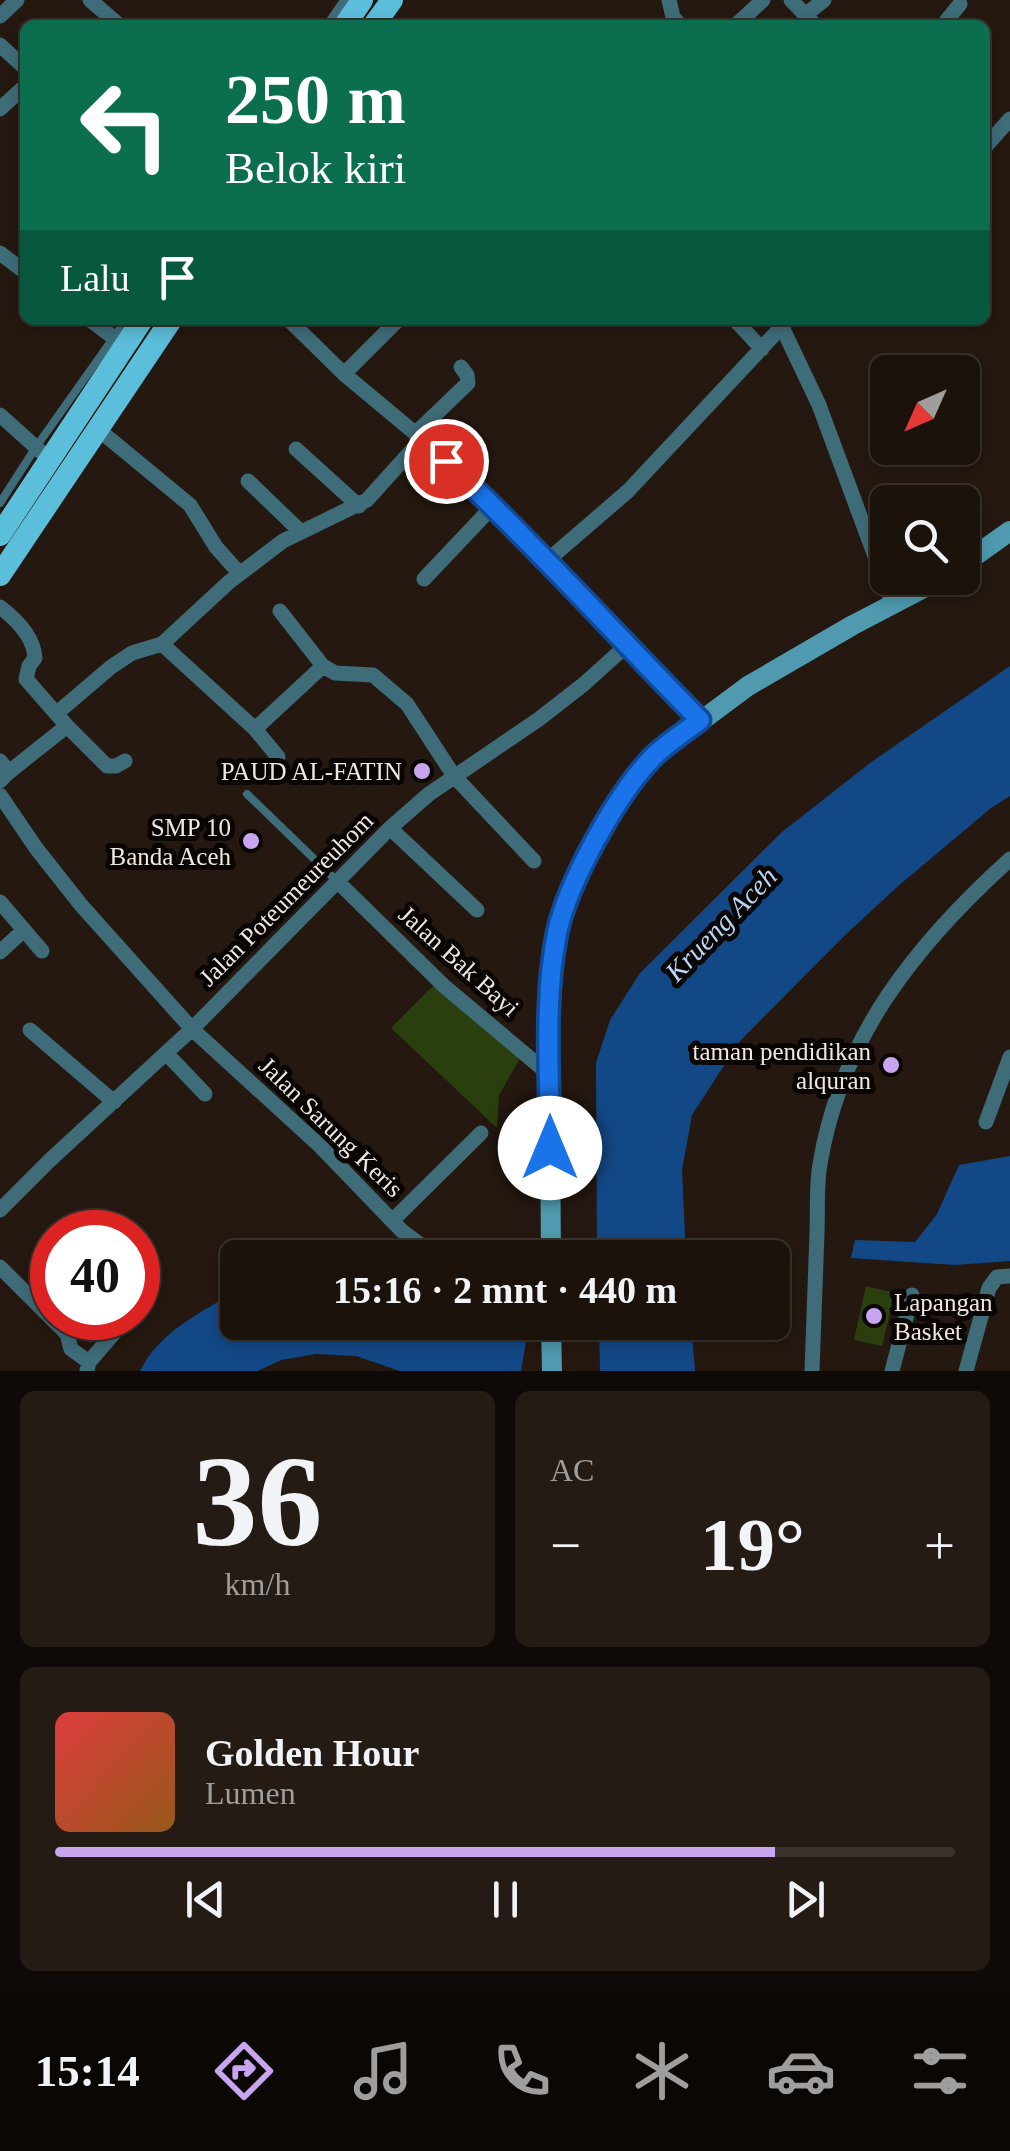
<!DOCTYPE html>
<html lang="id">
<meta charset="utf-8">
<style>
:root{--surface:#1b120c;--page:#241b15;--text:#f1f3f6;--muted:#a09e9d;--line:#39322d;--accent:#c7a6ef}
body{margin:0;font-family:"Times New Roman",serif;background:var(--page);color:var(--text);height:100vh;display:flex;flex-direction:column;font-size:38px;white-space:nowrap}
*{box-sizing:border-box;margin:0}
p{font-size:32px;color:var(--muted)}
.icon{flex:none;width:55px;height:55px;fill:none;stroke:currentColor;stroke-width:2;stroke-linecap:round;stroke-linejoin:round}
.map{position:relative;height:1371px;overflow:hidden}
.drawer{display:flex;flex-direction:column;gap:20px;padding:20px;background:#0f0a07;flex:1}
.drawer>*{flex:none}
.top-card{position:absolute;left:20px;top:20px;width:970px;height:305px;border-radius:15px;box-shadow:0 5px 15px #0003,0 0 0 2px var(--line);background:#0b6e4f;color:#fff;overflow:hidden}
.needle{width:65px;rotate:225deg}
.controls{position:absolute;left:870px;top:355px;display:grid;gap:20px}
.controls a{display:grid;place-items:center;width:110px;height:110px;border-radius:15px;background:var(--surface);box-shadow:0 5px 15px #0003,0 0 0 2px var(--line);font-size:50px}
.speed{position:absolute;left:30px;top:1210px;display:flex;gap:20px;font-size:50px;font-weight:700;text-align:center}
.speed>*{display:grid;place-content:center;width:130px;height:130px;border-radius:50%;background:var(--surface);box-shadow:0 5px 15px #0003,0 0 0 2px var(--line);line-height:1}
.speed .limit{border:15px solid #d22;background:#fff;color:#111}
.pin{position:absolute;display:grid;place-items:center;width:85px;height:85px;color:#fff;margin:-42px;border:5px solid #fff;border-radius:50%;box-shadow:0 2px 10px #0007}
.me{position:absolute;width:110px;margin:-55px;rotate:0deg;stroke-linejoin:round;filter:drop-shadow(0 0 8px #0008)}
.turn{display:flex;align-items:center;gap:35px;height:210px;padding:0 40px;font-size:45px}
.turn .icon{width:130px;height:130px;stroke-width:2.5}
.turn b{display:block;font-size:70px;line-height:85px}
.then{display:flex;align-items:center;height:95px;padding:0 40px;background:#0003;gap:20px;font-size:38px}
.big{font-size:75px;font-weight:800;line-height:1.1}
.drawer .widget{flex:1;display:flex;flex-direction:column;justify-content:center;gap:15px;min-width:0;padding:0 35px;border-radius:15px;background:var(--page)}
.drawer .dial{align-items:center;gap:0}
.dial b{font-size:130px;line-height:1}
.song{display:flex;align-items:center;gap:30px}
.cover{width:120px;height:120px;border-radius:15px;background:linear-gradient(135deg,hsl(0 70% 55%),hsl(30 70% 35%))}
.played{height:10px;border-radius:5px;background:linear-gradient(90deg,var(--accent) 80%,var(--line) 80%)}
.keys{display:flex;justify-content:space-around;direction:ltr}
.heat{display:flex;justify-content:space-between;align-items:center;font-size:55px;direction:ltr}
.drawer .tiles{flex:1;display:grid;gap:20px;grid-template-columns:1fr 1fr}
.widget:last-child{grid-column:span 2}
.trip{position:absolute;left:220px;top:1240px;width:570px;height:100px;border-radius:15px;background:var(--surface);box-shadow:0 5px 15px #0003,0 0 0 2px var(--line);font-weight:800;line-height:100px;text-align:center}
.tabs{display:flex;height:160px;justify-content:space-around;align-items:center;background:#0b0705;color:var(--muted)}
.tabs .icon{width:70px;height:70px}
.tabs .on{color:var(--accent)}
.tabs b{font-size:45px;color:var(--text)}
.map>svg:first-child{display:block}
.green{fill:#2b3f0e}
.water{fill:#134886}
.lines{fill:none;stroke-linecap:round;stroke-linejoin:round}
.lane{stroke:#3f6c79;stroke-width:8}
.street{stroke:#3f6c79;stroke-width:15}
.secondary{stroke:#4f9aaf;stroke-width:20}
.primary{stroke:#5bbeda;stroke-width:22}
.route-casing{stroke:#114b97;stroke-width:25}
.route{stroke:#1a73e8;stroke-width:18}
.poi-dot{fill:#c7a6ef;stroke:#090503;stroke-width:4}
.labels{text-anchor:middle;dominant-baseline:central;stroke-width:10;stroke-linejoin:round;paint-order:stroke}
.poi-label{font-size:25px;fill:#f0e7e1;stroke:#090503;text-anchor:end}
.street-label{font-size:25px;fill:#f0e7e1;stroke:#090503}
.water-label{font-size:28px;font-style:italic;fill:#b8d4f9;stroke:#090503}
</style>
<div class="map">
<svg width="1010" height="1371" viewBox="0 0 1010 1371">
<rect width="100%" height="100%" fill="#241810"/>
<path class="green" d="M 437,982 L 522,1055 L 499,1095 L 497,1128 L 391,1028 Z
M 866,1286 L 895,1293 L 882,1346 L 854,1340 Z"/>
<path class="water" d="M 1010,666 L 1010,796 L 991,808 L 897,887 L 843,937 L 740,1041 L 692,1115 L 682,1170 L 686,1257 L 597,1257 L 596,1063 L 610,1020 L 640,973 L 782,832 L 870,763 Z
M 1010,1156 L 1010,1261 L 955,1265 L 851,1258 L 855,1240 L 915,1242 L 937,1214 L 959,1165 Z
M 237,1291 L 238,1322 L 508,1323 L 526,1342 L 521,1371 L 400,1371 L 356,1356 L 316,1354 L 281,1360 L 258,1371 L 140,1371 C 159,1332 201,1312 237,1291 Z
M 599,1323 L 691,1323 L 695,1371 L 600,1371 Z"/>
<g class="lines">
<path class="lane" d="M 327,25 L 344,0
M 0,503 L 36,447 L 126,320
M 247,794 L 338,882"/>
<path class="street" d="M 90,0 L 119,25
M 669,0 L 673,17 L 680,25
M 791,0 L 815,25
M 805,15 L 824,0
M 0,16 L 17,0
M 736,25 L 763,0
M 943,25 L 960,4
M 0,45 L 25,68
M 0,109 L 25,86
M 985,147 L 1010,119
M 0,253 L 25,272
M 90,320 L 125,346
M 289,320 L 344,374 L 422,439 L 494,505 L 700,720
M 735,320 L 762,349
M 782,327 L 819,405 L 893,605
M 344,374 L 398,320
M 0,415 L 49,459
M 99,430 L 190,505 L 216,547 L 240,574
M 415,434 L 468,383 L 467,375 L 461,367
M 296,449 L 359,506
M 248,481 L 301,532
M 548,560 L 628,491 L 788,320
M 424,579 L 494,505
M 0,607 C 17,620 34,637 35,658 L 29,666 L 26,679 L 67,726 L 107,766 L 116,766 L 125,761
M 280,611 L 323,666 L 335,673 L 373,675 L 407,704 L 454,776 L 534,861
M 162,644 L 255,729 L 278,757
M 57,713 L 111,667 L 132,653 L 162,644 L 229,582 L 283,541 L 367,500 L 422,439
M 255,729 L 323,666
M 0,761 L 9,772 L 0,781
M 9,772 L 67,726
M 0,795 L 36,848 L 81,905 L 192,1029 L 320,1146 L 402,1231 L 438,1258
M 390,828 L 477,910
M 338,882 L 444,986 L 550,1075
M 0,902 L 42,951
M 0,952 L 24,930
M 30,1030 L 114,1102
M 166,1053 L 205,1094
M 986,1122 L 1010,1057
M 0,1210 L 49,1161 L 192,1029 L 390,828 L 429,794 L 539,719 L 584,684 L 626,646
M 392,1221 L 481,1133
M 0,1267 L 67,1334 L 71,1349 L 89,1362
M 529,1322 L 551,1337
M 87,1370 L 89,1362 L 114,1333
M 812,1371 C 814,1325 815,1279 817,1233 C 818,1211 816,1187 820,1164 C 841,1037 916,944 1010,859
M 892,1371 L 912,1295
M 966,1371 L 989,1288 L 997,1277 L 1010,1276"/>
<path class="secondary" d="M 962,565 L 1010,531
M 551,1258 L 549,1000 L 556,936 L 566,902 L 585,860 L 624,791 L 654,756 L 748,686 L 853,625 L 943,578
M 551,1322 L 552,1371"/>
<path class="primary" d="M 345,25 L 362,0
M 374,25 L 392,0
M 0,535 L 142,320
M 0,575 L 171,320"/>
</g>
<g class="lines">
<defs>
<path id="route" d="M 446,461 C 534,544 615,634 700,720 C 684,733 665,744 651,759 C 616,796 568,882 557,933 C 543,1003 550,1077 550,1148"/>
</defs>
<use href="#route" class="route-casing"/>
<use href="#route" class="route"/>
</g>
<g class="poi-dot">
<circle cx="422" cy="771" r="10"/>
<circle cx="251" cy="841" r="10"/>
<circle cx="891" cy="1065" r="10"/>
<circle cx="874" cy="1316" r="10"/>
</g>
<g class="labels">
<g class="poi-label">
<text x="402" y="771">PAUD AL-FATIN</text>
<text x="231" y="827">SMP 10<tspan x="231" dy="29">Banda Aceh</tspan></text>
<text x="871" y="1051">taman pendidikan<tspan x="871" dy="29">alquran</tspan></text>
<text x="894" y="1302" text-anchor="start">Lapangan<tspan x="894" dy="29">Basket</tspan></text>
</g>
<g class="street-label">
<text transform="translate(286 899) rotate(-45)">Jalan Poteumeureuhom</text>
<text transform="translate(459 961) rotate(42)">Jalan Bak Bayi</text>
<text transform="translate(331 1127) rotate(44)">Jalan Sarung Keris</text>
</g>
<g class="water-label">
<text transform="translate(721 924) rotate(-46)">Krueng Aceh</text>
</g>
</g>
</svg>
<div class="controls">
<a><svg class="needle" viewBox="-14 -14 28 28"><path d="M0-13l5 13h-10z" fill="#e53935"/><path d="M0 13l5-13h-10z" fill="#a09e9d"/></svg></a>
<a><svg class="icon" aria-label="search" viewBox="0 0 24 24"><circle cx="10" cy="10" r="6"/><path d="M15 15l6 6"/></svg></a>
</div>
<div class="speed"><div class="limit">40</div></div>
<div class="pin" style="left:446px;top:461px;background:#d93025"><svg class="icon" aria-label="arrive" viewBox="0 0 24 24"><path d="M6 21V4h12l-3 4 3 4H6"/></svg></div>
<svg class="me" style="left:550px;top:1148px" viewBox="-20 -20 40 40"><circle r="19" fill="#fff"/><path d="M0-13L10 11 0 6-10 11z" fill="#1a73e8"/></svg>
<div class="trip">15:16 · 2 mnt · 440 m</div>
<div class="top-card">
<div class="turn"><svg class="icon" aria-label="left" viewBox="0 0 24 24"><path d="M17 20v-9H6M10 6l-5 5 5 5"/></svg><div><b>250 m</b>Belok kiri</div></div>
<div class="then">Lalu<svg class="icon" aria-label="arrive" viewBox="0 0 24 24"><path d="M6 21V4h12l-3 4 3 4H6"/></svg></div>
</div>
</div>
<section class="drawer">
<div class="tiles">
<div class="widget dial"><b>36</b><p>km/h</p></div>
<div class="widget"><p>AC</p>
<div class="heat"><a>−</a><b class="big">19°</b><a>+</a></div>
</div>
<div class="widget">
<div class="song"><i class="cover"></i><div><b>Golden Hour</b><p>Lumen</p></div></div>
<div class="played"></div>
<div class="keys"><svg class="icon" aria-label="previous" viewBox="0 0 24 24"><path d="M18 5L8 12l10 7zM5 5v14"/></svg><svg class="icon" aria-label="pause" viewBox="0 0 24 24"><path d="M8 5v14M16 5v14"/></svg><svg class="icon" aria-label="next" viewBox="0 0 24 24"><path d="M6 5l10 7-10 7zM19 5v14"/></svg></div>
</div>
</div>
</section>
<nav class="tabs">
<b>15:14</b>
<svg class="icon on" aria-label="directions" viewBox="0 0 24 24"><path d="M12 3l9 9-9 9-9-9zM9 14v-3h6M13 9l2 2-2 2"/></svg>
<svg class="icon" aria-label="music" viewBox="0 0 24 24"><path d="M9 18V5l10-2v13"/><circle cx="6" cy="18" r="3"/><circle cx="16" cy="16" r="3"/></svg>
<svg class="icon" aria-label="phone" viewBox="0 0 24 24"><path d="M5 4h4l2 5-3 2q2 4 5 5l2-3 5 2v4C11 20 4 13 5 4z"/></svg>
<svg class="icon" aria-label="climate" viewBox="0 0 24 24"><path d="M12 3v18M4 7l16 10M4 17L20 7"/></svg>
<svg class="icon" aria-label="car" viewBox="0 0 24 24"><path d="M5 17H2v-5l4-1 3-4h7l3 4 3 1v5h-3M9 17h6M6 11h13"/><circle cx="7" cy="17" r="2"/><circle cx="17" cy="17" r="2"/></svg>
<svg class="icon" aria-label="filters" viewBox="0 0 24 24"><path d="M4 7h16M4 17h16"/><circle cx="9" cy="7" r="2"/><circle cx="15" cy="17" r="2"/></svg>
</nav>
